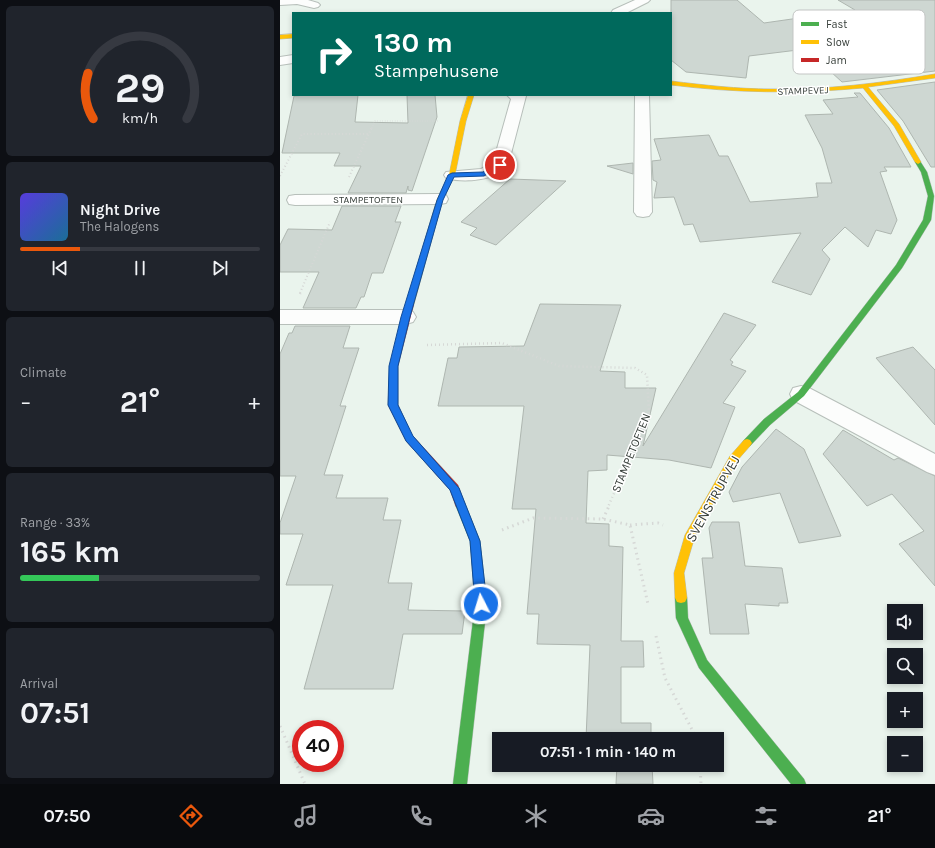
<!DOCTYPE html>
<meta charset="utf-8">
<style>
:root{--surface:#171b24;--page:#20242c;--text:#f1f3f6;--muted:#9ea1a6;--line:#363941;--accent:#ea580c}
body{margin:0;font-family:Karla,sans-serif;background:var(--page);color:var(--text);height:100vh;display:flex;flex-direction:column;font-size:15px;white-space:nowrap}
*{box-sizing:border-box;margin:0}
p{font-size:13px;color:var(--muted)}
.icon{flex:none;width:22px;height:22px;fill:none;stroke:currentColor;stroke-width:2;stroke-linecap:round;stroke-linejoin:round}
.map{position:relative;flex:1;overflow:hidden}
.panel{display:flex;flex-direction:column;gap:6px;padding:6px;background:#0d0f14;width:280px}
.panel>*{flex:none}
.top-card{position:absolute;left:12px;top:12px;width:380px;height:84px;border-radius:0px;box-shadow:0 2px 6px #0003;background:#00695c;color:#fff;overflow:hidden}
.buttons{position:absolute;left:607px;top:604px;display:grid;gap:8px}
.buttons a{display:grid;place-items:center;width:36px;height:36px;border-radius:0px;background:var(--surface);box-shadow:0 2px 6px #0003;font-size:20px}
.speed{position:absolute;left:12px;top:720px;display:flex;gap:8px;font-size:20px;font-weight:700;text-align:center}
.speed>*{display:grid;place-content:center;width:52px;height:52px;border-radius:50%;background:var(--surface);box-shadow:0 2px 6px #0003;line-height:1}
.speed .limit{border:6px solid #d22;background:#fff;color:#111}
.pin{position:absolute;display:grid;place-items:center;width:34px;height:34px;color:#fff;margin:-17px;border:2px solid #fff;border-radius:50%;box-shadow:0 1px 4px #0007}
.me{position:absolute;width:44px;margin:-22px;rotate:355deg;stroke-linejoin:round;filter:drop-shadow(0 0 3px #0008)}
.turn{display:flex;align-items:center;gap:14px;height:84px;padding:0 16px;font-size:18px}
.turn .icon{width:52px;height:52px;stroke-width:2.5}
.turn b{display:block;font-size:28px;line-height:34px}
.big{font-size:30px;font-weight:700;line-height:1.1}
.panel .card{flex:1;display:flex;flex-direction:column;justify-content:center;gap:6px;min-width:0;padding:0 14px;border-radius:6px;background:var(--page)}
.panel .dial{align-items:center;gap:0}
.dial svg{height:104px;overflow:visible;fill:none;stroke:var(--line);stroke-width:7;stroke-linecap:round;text-anchor:middle}
.dial text{fill:var(--text);stroke:none}
.song{display:flex;align-items:center;gap:12px}
.cover{width:48px;height:48px;border-radius:6px;background:linear-gradient(135deg,hsl(250 70% 55%),hsl(200 70% 35%))}
.played{height:4px;border-radius:2px;background:linear-gradient(90deg,var(--accent) 25%,var(--line) 25%)}
.keys{display:flex;justify-content:space-around;direction:ltr}
.heat{display:flex;justify-content:space-between;align-items:center;font-size:22px;direction:ltr}
.charge{height:6px;border-radius:3px;background:linear-gradient(90deg,#34c759 33%,var(--line) 0)}
.trip{position:absolute;left:212px;top:732px;width:232px;height:40px;border-radius:0px;background:var(--surface);box-shadow:0 2px 6px #0003;font-weight:700;line-height:40px;text-align:center}
.tabs{display:flex;height:64px;justify-content:space-around;align-items:center;background:#090b0e;color:var(--muted)}
.tabs .icon{width:28px;height:28px}
.tabs .selected{color:var(--accent)}
.tabs b{font-size:18px;color:var(--text)}
main{display:flex;flex:1;min-height:0}
.map>svg:first-child{display:block}
.building{fill:#ced7d2;stroke:#aeb6b0}
.lines{fill:none;stroke-linecap:round;stroke-linejoin:round}
.street-casing{stroke:#b7bfba;stroke-width:2}
.fast-casing{stroke:#b7bfba;stroke-width:1}
.slow-casing{stroke:#b7bfba;stroke-width:1}
.jam-casing{stroke:#b7bfba;stroke-width:1}
.path-far3{stroke:#d6d8d6;stroke-width:1.5;stroke-dasharray:0.5 2;stroke-linecap:butt}
.path-far2{stroke:#d6d8d6;stroke-width:2;stroke-dasharray:1 2.5;stroke-linecap:butt}
.path-far1{stroke:#d6d8d6;stroke-width:2.5;stroke-dasharray:1 3;stroke-linecap:butt}
.path{stroke:#d6d8d6;stroke-width:3;stroke-dasharray:1.5 4;stroke-linecap:butt}
.street{fill:#fcfdfc;fill-rule:evenodd}
.fast{fill:#4caf50;fill-rule:evenodd}
.slow{fill:#ffc107;fill-rule:evenodd}
.jam{fill:#c62828;fill-rule:evenodd}
.route{fill:#1a73e8;stroke:#114b97}
.labels{text-anchor:middle;dominant-baseline:central;stroke-width:3;stroke-linejoin:round;paint-order:stroke}
.far-street-label{font-size:10px;fill:#373f3a;stroke:#fff}
.street-label{font-size:12px;fill:#373f3a;stroke:#fff}
.near-street-label{font-size:14px;fill:#373f3a;stroke:#fff}
.key{fill:#fff;stroke:#c3c5c4;stroke-width:1}
.key-label{font-size:11px;fill:#373f3a}
</style>
<main>
<section class="panel">
<div class="card dial"><svg viewBox="0 0 100 80">
<path d="M14 69A42 42 0 1 1 86 69"/>
<path d="M14 69A42 42 0 0 1 10 34" stroke="#ea580c"/>
<text x="50" y="56" font-size="32" font-weight="700">29</text>
<text x="50" y="72" font-size="11">km/h</text>
</svg></div>
<div class="card">
<div class="song"><i class="cover"></i><div><b>Night Drive</b><p>The Halogens</p></div></div>
<div class="played"></div>
<div class="keys"><svg class="icon" aria-label="previous" viewBox="0 0 24 24"><path d="M18 5L8 12l10 7zM5 5v14"/></svg><svg class="icon" aria-label="pause" viewBox="0 0 24 24"><path d="M8 5v14M16 5v14"/></svg><svg class="icon" aria-label="next" viewBox="0 0 24 24"><path d="M6 5l10 7-10 7zM19 5v14"/></svg></div>
</div>
<div class="card"><p>Climate</p>
<div class="heat"><a>−</a><b class="big">21°</b><a>+</a></div>
</div>
<div class="card"><p>Range · 33%</p><b class="big">165 km</b><div class="charge"></div></div>
<div class="card"><p>Arrival</p><b class="big">07:51</b></div>
</section>
<div class="map">
<svg width="655" height="784" viewBox="0 0 655 784">
<rect width="100%" height="100%" fill="#eaf4ed"/>
<path class="building" d="M 391,0 L 457,0 L 484,23 L 575,10 L 558,0 L 655,0 L 655,71 L 562,82 L 526,49 L 469,56 L 466,78 L 406,72 L 391,60 Z
M 655,82 L 655,167 L 651,167 L 623,121 L 597,90 Z
M 574,93 L 580,93 L 609,128 L 631,167 L 604,167 L 607,171 L 600,172 L 617,220 L 611,234 L 596,230 L 588,247 L 565,227 L 542,250 L 550,259 L 531,295 L 492,282 L 521,233 L 420,242 L 413,224 L 404,225 L 394,197 L 374,198 L 377,182 L 373,180 L 372,161 L 381,160 L 374,139 L 429,135 L 439,156 L 448,156 L 470,202 L 538,197 L 536,183 L 552,183 L 542,148 L 525,115 L 553,114 L 543,100 L 578,97 Z
M 27,95 L 78,95 L 75,122 L 128,123 L 127,95 L 155,95 L 157,117 L 132,191 L 128,190 L 128,186 L 126,193 L 68,193 L 81,166 L 54,166 L 60,153 L 2,153 L 14,96 Z
M 353,163 L 353,174 L 327,166 Z
M 230,179 L 286,181 L 216,245 L 190,235 L 197,228 L 181,222 Z
M 62,206 L 121,206 L 115,222 L 121,222 L 103,273 L 92,273 L 84,297 L 81,297 L 76,308 L 23,308 L 39,272 L 0,272 L 0,245 L 8,229 L 52,230 Z
M 260,304 L 341,305 L 320,371 L 345,372 L 345,388 L 376,388 L 363,446 L 444,313 L 476,325 L 450,360 L 453,362 L 451,365 L 466,371 L 443,403 L 455,407 L 431,468 L 389,460 L 327,455 L 327,470 L 308,471 L 306,523 L 329,524 L 329,546 L 343,547 L 341,641 L 363,641 L 364,667 L 341,667 L 341,723 L 371,723 L 371,739 L 306,739 L 310,645 L 257,644 L 259,614 L 247,614 L 256,509 L 232,509 L 244,406 L 158,406 L 168,358 L 177,358 L 179,347 L 244,346 Z
M 15,326 L 70,326 L 63,348 L 79,348 L 60,406 L 66,406 L 44,475 L 63,475 L 56,498 L 108,498 L 103,520 L 121,520 L 108,583 L 132,583 L 128,610 L 185,611 L 182,634 L 123,634 L 113,689 L 24,689 L 53,585 L 6,585 L 23,534 L 0,534 L 0,523 L 16,476 L 0,476 L 0,354 L 9,333 L 12,333 Z
M 633,347 L 655,370 L 655,425 L 596,358 Z
M 496,429 L 524,449 L 561,536 L 519,543 L 500,493 L 453,502 L 449,492 L 462,467 Z
M 563,430 L 614,460 L 618,458 L 655,476 L 655,586 L 619,544 L 644,531 L 612,494 L 587,506 L 543,454 Z
M 432,522 L 459,522 L 465,566 L 502,568 L 508,603 L 499,603 L 499,606 L 465,604 L 469,634 L 430,634 L 422,558 L 433,558 L 429,528 Z
M 337,765 L 372,765 L 373,784 L 336,784 Z"/>
<g class="lines">
<defs>
<path id="street" d="M 0,0 L 28,0 L 38,3 L 40,5 L 38,7 L 34,8 L 17,4 L 0,5 Z
M 355,0 L 370,0 L 368,2 L 346,13 L 331,13 L 333,10 Z
M 13,55 L 13,63 L 0,65 L 0,57 Z
M 227,95 L 246,96 L 228,165 C 217,181 183,183 166,178 L 164,175 L 166,172 L 201,169 L 213,163 L 231,99 Z
M 355,95 L 369,95 L 372,212 L 369,216 L 363,217 L 357,216 L 354,212 Z
M 160,194 L 166,195 L 168,199 L 166,203 L 160,204 L 15,205 L 9,204 L 7,200 L 9,196 L 15,195 Z
M 0,310 L 126,310 L 133,312 L 136,317 L 133,322 L 126,324 L 0,324 Z
M 521,386 L 529,388 L 655,454 L 655,475 L 647,472 L 513,400 L 510,394 L 513,388 Z"/>
<path id="fast" d="M 638,160 L 640,161 L 647,172 L 654,196 L 651,220 L 622,268 L 524,396 L 490,425 L 470,446 L 467,447 L 464,446 L 462,443 L 464,440 L 484,419 L 518,392 L 616,265 L 643,220 L 648,196 L 641,172 L 635,162 Z
M 180,500 L 184,501 L 200,541 L 207,604 L 187,784 L 173,784 L 195,604 L 190,541 L 175,504 L 176,501 Z
M 401,593 L 405,594 L 407,598 L 408,618 L 427,660 L 524,779 L 526,784 L 511,784 L 419,668 L 396,618 L 395,598 L 397,594 Z"/>
<path id="slow" d="M 13,34 L 13,38 L 0,39 L 0,35 Z
M 655,74 L 655,78 L 588,87 L 619,124 L 641,162 L 638,164 L 635,162 L 614,126 L 583,88 C 518,94 455,93 391,85 L 391,81 C 424,85 458,89 491,89 C 546,90 601,83 655,74 Z
M 188,95 L 194,95 L 186,121 L 175,175 L 163,199 L 134,304 L 130,307 L 126,304 L 157,199 L 169,175 L 180,121 Z
M 467,439 L 470,440 L 472,443 L 470,446 L 456,462 L 415,536 L 404,573 L 407,598 L 405,602 L 401,603 L 397,602 L 395,598 L 394,573 L 405,535 L 450,456 L 464,440 Z"/>
<path id="jam" d="M 130,301 L 134,304 L 118,366 L 118,405 L 132,435 L 178,485 L 185,504 L 184,507 L 180,508 L 176,507 L 170,490 L 126,441 L 108,405 L 110,366 L 126,304 Z"/>
</defs>
<use href="#street" class="street-casing"/>
<use href="#fast" class="fast-casing"/>
<use href="#slow" class="slow-casing"/>
<use href="#jam" class="jam-casing"/>
<path class="path-far3" d="M 92,128 L 95,121 L 158,121"/>
<path class="path-far2" d="M 0,176 L 22,134 L 88,134
M 69,177 L 92,127
M 20,293 L 50,222"/>
<path class="path-far1" d="M 20,294 L 21,292
M 147,345 L 222,343 L 279,366 L 355,368 L 367,375 L 369,413 L 328,507"/>
<path class="path" d="M 323,519 L 329,506
M 350,525 L 378,523 L 383,525
M 222,530 L 253,518 L 323,519 L 350,525 L 368,604
M 376,636 L 385,678 L 417,739
M 0,726 L 25,784
M 420,765 L 421,784"/>
<use href="#street" class="street"/>
<use href="#fast" class="fast"/>
<use href="#slow" class="slow"/>
<use href="#jam" class="jam"/>
</g>
<path class="route" d="M 218,164 L 223,165 L 204,176 L 174,177 L 163,200 L 130,317 L 118,366 L 118,405 L 133,436 L 179,488 L 200,541 L 207,604 L 205,608 L 201,610 L 197,608 L 195,604 L 190,541 L 170,490 L 126,441 L 108,405 L 109,366 L 121,317 L 157,200 L 168,175 L 172,173 L 203,172 Z"/>
<g class="labels">
<g class="far-street-label">
<text transform="translate(523 91) rotate(-2)">STAMPEVEJ</text>
<text x="88" y="200">STAMPETOFTEN</text>
</g>
<g class="street-label">
<text transform="translate(351 453) rotate(-68)">STAMPETOFTEN</text>
</g>
<g class="near-street-label">
<text transform="translate(433 499) rotate(-61)">SVENSTRUPVEJ</text>
</g>
</g>
<rect x="513" y="10" width="132" height="64" rx="6" class="key"/>
<rect x="521" y="22" width="18" height="4" fill="#4caf50"/>
<rect x="521" y="40" width="18" height="4" fill="#ffc107"/>
<rect x="521" y="58" width="18" height="4" fill="#c62828"/>
<g class="key-label">
<text x="546" y="28">Fast</text>
<text x="546" y="46">Slow</text>
<text x="546" y="64">Jam</text>
</g>
</svg>
<div class="buttons">
<a><svg class="icon" aria-label="sound" viewBox="0 0 24 24"><path d="M4 9h4l5-4v14l-5-4H4zM17 9q2 3 0 6"/></svg></a>
<a><svg class="icon" aria-label="search" viewBox="0 0 24 24"><circle cx="10" cy="10" r="6"/><path d="M15 15l6 6"/></svg></a>
<a>+</a>
<a>−</a>
</div>
<div class="speed"><div class="limit">40</div></div>
<div class="pin" style="left:220px;top:165px;background:#d93025"><svg class="icon" aria-label="arrive" viewBox="0 0 24 24"><path d="M6 21V4h12l-3 4 3 4H6"/></svg></div>
<svg class="me" style="left:201px;top:604px" viewBox="-20 -20 40 40"><circle r="17" fill="#1a73e8" stroke="#fff" stroke-width="3"/><path d="M0-11L8 9 0 5-8 9z" fill="#fff"/></svg>
<div class="trip">07:51 · 1 min · 140 m</div>
<div class="top-card">
<div class="turn"><svg class="icon" aria-label="right" viewBox="0 0 24 24"><path d="M7 20v-9h11M14 6l5 5-5 5"/></svg><div><b>130 m</b>Stampehusene</div></div>
</div>
</div>
</main>
<nav class="tabs">
<b>07:50</b>
<svg class="icon selected" aria-label="directions" viewBox="0 0 24 24"><path d="M12 3l9 9-9 9-9-9zM9 14v-3h6M13 9l2 2-2 2"/></svg>
<svg class="icon" aria-label="music" viewBox="0 0 24 24"><path d="M9 18V5l10-2v13"/><circle cx="6" cy="18" r="3"/><circle cx="16" cy="16" r="3"/></svg>
<svg class="icon" aria-label="phone" viewBox="0 0 24 24"><path d="M5 4h4l2 5-3 2q2 4 5 5l2-3 5 2v4C11 20 4 13 5 4z"/></svg>
<svg class="icon" aria-label="climate" viewBox="0 0 24 24"><path d="M12 3v18M4 7l16 10M4 17L20 7"/></svg>
<svg class="icon" aria-label="car" viewBox="0 0 24 24"><path d="M5 17H2v-5l4-1 3-4h7l3 4 3 1v5h-3M9 17h6M6 11h13"/><circle cx="7" cy="17" r="2"/><circle cx="17" cy="17" r="2"/></svg>
<svg class="icon" aria-label="filters" viewBox="0 0 24 24"><path d="M4 7h16M4 17h16"/><circle cx="9" cy="7" r="2"/><circle cx="15" cy="17" r="2"/></svg>
<b>21°</b>
</nav>
